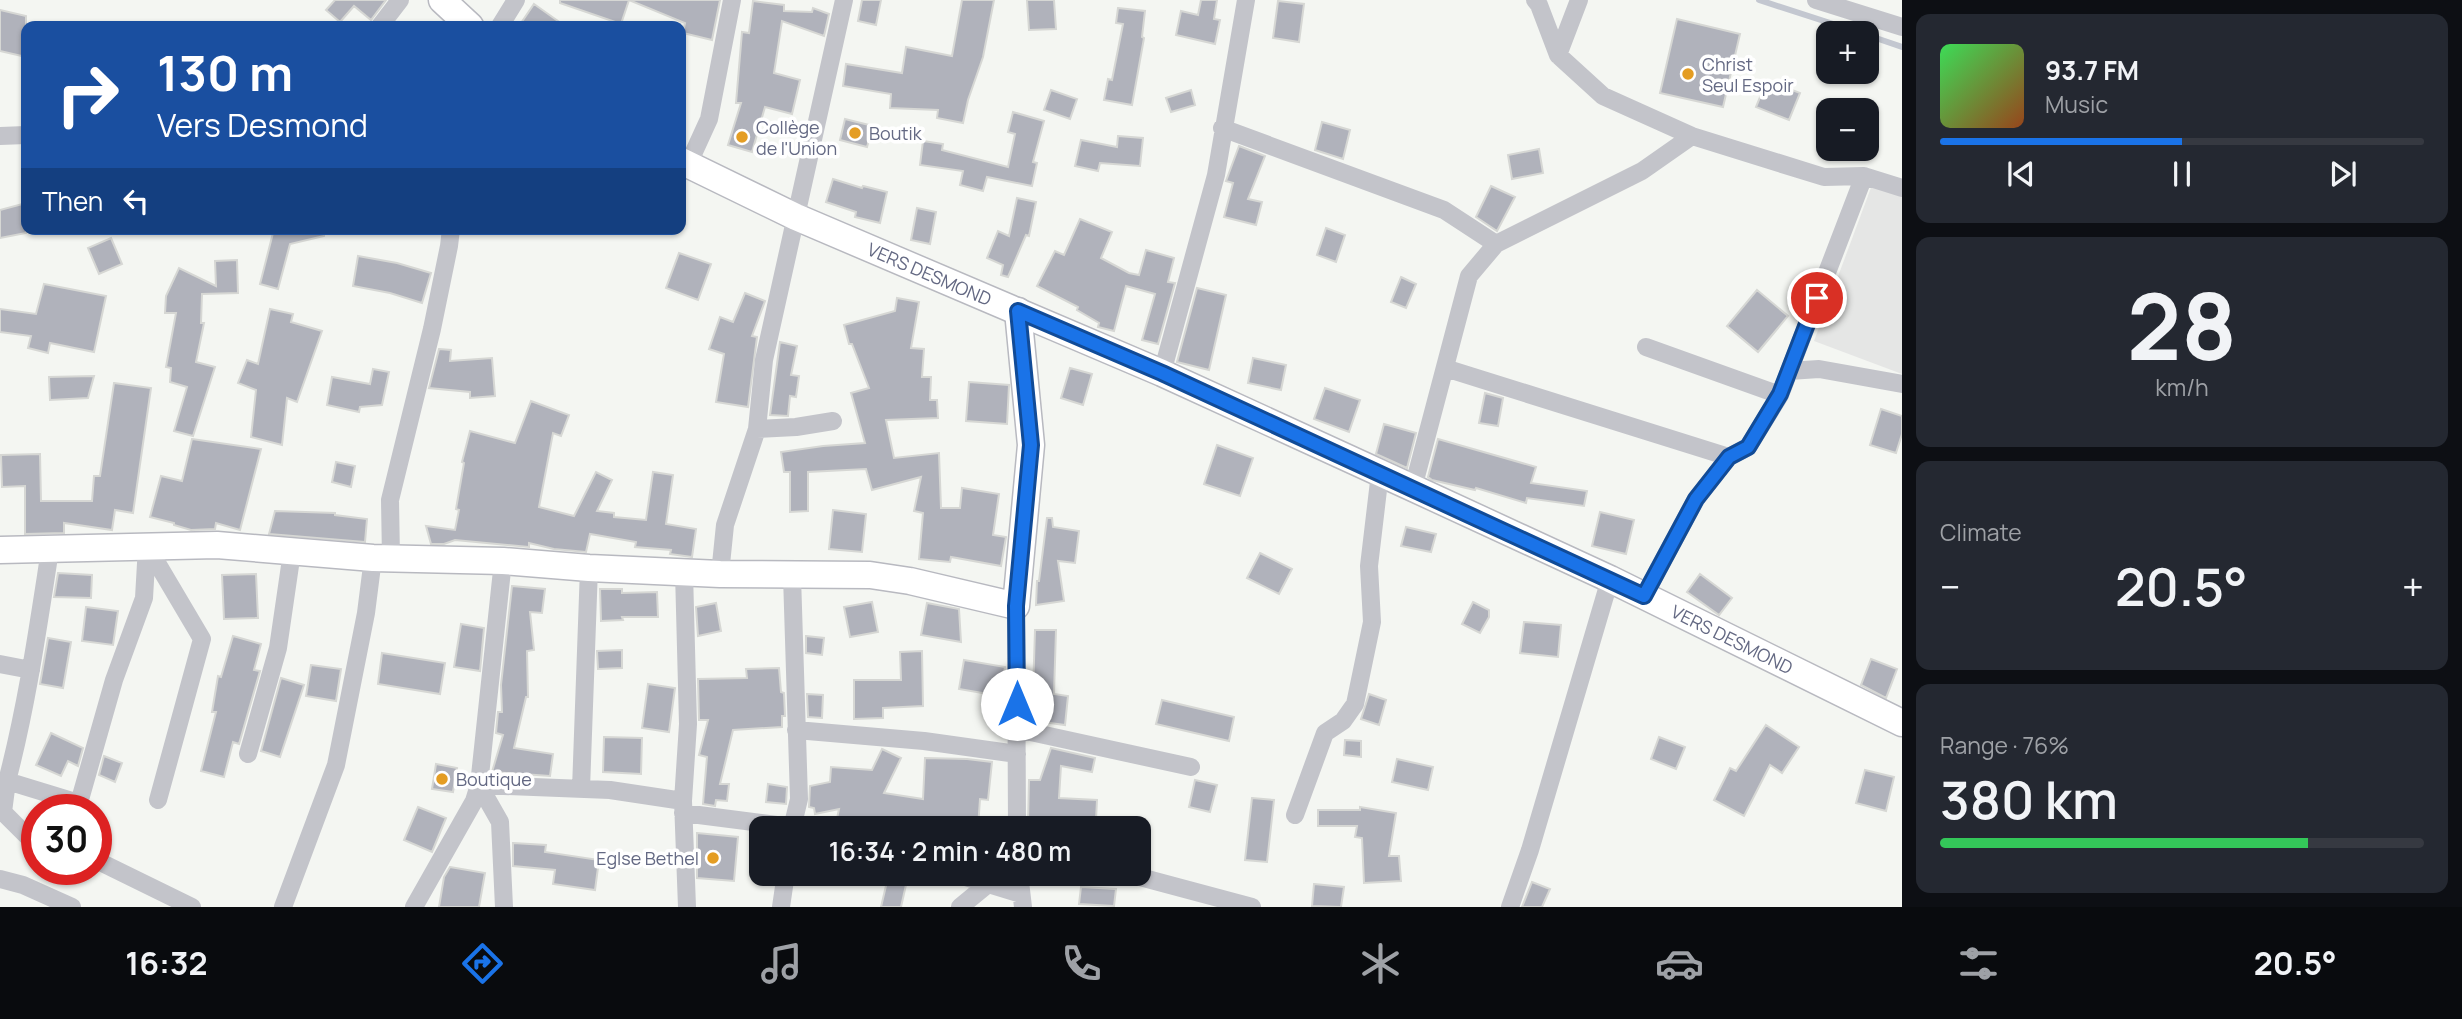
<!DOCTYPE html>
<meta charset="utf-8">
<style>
:root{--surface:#171b24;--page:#242831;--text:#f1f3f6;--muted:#9ea1a6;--line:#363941;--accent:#1a73e8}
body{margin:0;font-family:Manrope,sans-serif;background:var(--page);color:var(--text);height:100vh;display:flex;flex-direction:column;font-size:26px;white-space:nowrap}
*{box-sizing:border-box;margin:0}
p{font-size:23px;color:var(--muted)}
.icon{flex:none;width:38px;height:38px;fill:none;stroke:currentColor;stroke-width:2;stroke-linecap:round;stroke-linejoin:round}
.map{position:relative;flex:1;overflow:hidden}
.sheet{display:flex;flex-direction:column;gap:14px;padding:14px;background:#0d0f14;width:560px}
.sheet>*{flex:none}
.guide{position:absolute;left:21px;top:21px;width:665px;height:214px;border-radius:14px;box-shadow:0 2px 5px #0004;background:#1a4fa0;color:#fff;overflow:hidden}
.fabs{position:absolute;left:1816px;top:21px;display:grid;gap:14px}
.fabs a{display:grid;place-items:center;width:63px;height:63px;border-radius:14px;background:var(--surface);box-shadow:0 2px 5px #0004;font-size:35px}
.speed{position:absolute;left:21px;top:794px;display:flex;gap:14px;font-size:35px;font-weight:700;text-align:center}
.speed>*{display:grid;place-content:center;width:91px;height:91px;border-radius:50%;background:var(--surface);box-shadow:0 2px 5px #0004;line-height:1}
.speed .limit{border:10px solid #d22;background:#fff;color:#111}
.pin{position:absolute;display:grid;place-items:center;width:60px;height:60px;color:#fff;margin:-30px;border:4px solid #fff;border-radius:50%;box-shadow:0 2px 7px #0007}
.me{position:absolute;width:77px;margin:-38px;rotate:0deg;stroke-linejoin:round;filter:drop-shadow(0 0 5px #0008)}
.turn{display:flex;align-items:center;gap:24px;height:147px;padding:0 21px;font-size:32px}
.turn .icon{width:91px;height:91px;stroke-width:2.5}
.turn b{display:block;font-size:49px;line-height:60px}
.then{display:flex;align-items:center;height:66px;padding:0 21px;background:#0003;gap:14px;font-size:26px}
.big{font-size:52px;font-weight:600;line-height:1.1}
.sheet .tile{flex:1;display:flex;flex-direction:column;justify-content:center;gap:10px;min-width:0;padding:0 24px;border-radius:14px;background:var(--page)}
.sheet .dial{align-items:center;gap:0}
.dial b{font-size:91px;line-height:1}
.song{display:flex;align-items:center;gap:21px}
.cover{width:84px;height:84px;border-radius:10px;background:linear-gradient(135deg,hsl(130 70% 55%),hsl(20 70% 35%))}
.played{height:7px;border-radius:4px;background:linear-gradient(90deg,var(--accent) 50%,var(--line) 50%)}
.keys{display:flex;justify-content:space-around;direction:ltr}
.heat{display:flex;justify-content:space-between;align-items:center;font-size:38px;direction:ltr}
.charge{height:10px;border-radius:5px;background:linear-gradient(90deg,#34c759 76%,var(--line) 0)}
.trip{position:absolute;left:749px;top:816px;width:402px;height:70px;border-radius:14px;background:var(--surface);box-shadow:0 2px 5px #0004;font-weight:600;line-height:70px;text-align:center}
.menu{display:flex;height:112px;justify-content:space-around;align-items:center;background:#090b0e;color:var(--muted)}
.menu .icon{width:49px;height:49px}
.menu .current{color:var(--accent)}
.menu b{font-size:32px;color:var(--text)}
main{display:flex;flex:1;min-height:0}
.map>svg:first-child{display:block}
.built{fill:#e5e6e5}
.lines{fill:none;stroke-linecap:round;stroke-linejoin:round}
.stream{stroke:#c3c7d0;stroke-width:6}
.building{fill:#b0b2bb;stroke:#d6d7d4;stroke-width:2}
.secondary-casing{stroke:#b8b9c0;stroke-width:29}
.street{stroke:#c3c4ca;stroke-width:18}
.secondary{stroke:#fff;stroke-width:26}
.route-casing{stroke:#114b97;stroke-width:18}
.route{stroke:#1a73e8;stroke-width:12}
.poi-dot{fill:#e49d23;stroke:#fff;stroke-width:2.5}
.labels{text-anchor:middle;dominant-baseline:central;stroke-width:7;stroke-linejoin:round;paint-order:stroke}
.poi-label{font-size:18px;fill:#646983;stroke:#fff;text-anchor:start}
.street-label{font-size:18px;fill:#646983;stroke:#fff}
</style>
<main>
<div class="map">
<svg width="1902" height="907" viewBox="0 0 1902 907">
<rect width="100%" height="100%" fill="#f4f6f2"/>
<path class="built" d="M 1872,185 L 1902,196 L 1902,374 L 1814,341 Z"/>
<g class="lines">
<path class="stream" d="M 1759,0 L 1861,33
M 1867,35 L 1902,47"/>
</g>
<path class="building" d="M 335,0 L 386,0 L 371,20 L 354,6 L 340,22 L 326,10 Z
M 560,0 L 629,0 L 621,24 L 560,3 Z
M 629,0 L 720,0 L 712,40 L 683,33 L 685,23 Z
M 862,0 L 881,0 L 876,25 L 858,21 Z
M 962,0 L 994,0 L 983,57 L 968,100 L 963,123 L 937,118 L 938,110 L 890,108 L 891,94 L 843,86 L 846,64 L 902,73 L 906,47 L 952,56 Z
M 1027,0 L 1054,0 L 1056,29 L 1029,30 Z
M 1201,0 L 1217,0 L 1214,19 L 1220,20 L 1215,44 L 1176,35 L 1181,11 L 1198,15 Z
M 753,1 L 784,5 L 784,11 L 812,12 L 813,8 L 829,14 L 824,36 L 782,21 L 774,73 L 800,80 L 792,114 L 765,107 L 752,152 L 728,145 L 741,103 L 736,103 L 742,32 L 749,33 Z
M 1278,1 L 1304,4 L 1299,42 L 1273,38 Z
M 534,4 L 565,26 L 519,26 Z
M 1118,8 L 1145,11 L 1142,37 L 1144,38 L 1132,105 L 1104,100 L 1108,79 L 1112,80 L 1123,24 L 1116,23 Z
M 0,10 L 26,16 L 26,57 L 0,51 Z
M 1677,19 L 1740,34 L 1723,107 L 1660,93 Z
M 1767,80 L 1800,93 L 1789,120 L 1756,107 Z
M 1051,90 L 1077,99 L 1070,119 L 1044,110 Z
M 1191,90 L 1195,105 L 1171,112 L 1166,98 Z
M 1013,112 L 1044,121 L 1033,162 L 1037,163 L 1032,186 L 987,177 L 983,191 L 960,185 L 963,171 L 920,165 L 923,141 L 943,144 L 942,150 L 1008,167 L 1015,134 L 1008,132 Z
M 845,119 L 873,126 L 867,147 L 840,140 Z
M 1322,122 L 1350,130 L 1343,159 L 1315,150 Z
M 1118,136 L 1143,138 L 1140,166 L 1100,163 L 1098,171 L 1075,166 L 1081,140 L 1117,147 Z
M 1239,146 L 1265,156 L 1248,199 L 1262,202 L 1256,225 L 1224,217 L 1233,183 L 1226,181 Z
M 1539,149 L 1543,173 L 1512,179 L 1508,155 Z
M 833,179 L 862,188 L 863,186 L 887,192 L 880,223 L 855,217 L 856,212 L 826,202 Z
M 1491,186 L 1515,197 L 1497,231 L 1476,217 Z
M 1017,198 L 1036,202 L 1029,236 L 1026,235 L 1008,277 L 1001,275 L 1003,265 L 987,258 L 998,231 L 1009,236 Z
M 26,203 L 26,233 L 0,238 L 0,210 Z
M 917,208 L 936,212 L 930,244 L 911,240 Z
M 1080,219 L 1112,232 L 1101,258 L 1129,273 L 1139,275 L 1146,250 L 1174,258 L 1168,282 L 1175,283 L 1158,344 L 1142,340 L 1155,294 L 1126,286 L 1114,331 L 1098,327 L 1099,323 L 1077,310 L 1078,307 L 1037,286 L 1055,251 L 1064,255 Z
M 1326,228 L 1345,235 L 1336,262 L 1317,255 Z
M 274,229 L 324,229 L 324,236 L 290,244 L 278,289 L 260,284 Z
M 111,238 L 122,264 L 99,274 L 88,248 Z
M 679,253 L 711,264 L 698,300 L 666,288 Z
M 358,256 L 397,263 L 431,273 L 422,303 L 390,293 L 353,286 Z
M 237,260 L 238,293 L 202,294 L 201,323 L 204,323 L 196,362 L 215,367 L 193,436 L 174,431 L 187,387 L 170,382 L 171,368 L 166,367 L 176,313 L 165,313 L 166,296 L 179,268 L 216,286 L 215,261 Z
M 1401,277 L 1416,284 L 1406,308 L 1391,302 Z
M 44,284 L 106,296 L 94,352 L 50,343 L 48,353 L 28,348 L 31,336 L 0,332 L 0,309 L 36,314 Z
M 1197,288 L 1226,295 L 1209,370 L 1177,362 Z
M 1757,290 L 1788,316 L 1758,352 L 1727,326 Z
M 745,293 L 765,301 L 752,336 L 757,337 L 748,407 L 716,402 L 724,354 L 709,349 L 720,317 L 733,322 Z
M 897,298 L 919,302 L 911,348 L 924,349 L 922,377 L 931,377 L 930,400 L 937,400 L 938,418 L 886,420 L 894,458 L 939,453 L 941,508 L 960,508 L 962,488 L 999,494 L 993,535 L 1006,537 L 1001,566 L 951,557 L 950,562 L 919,559 L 923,513 L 914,511 L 921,477 L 872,490 L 866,469 L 808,472 L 808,511 L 790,512 L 790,472 L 784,472 L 781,452 L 823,446 L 865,443 L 851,393 L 869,388 L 852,344 L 849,344 L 844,325 L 895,311 Z
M 270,309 L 293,314 L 291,322 L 322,331 L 297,402 L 287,398 L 282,445 L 251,437 L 256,390 L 238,383 L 247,360 L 258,364 Z
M 780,342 L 797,346 L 791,375 L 799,376 L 796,397 L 790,396 L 788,416 L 770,415 Z
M 439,349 L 451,350 L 450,361 L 492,358 L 495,396 L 470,398 L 470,392 L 429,388 Z
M 1253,358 L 1286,365 L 1281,390 L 1248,383 Z
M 1070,368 L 1092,374 L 1083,405 L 1061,398 Z
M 373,369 L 389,372 L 382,405 L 360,407 L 359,412 L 327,405 L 332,377 L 370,384 Z
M 94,376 L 88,398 L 50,400 L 49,377 Z
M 969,382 L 1009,385 L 1007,424 L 966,421 Z
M 114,383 L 151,388 L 133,513 L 115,510 L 112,530 L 64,523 L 64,533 L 25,534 L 25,486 L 2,487 L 1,455 L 40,454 L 41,501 L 92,501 L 94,476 L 100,476 Z
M 1325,388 L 1360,400 L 1349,432 L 1314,419 Z
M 1485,393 L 1503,398 L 1498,426 L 1479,423 Z
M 531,401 L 569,415 L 561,436 L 553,433 L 539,507 L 574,516 L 596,472 L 612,480 L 597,511 L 614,513 L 614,517 L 646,520 L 653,472 L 673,475 L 666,524 L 696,529 L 692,557 L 670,554 L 671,550 L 635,547 L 636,542 L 590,534 L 586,552 L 554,549 L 529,543 L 529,547 L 455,540 L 444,544 L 431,544 L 426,526 L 455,530 L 459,510 L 456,509 L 464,463 L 462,462 L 470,431 L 515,443 Z
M 1881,409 L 1902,416 L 1902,434 L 1896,453 L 1870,445 Z
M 1384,424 L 1416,433 L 1407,468 L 1376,454 Z
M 192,439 L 261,449 L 240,530 L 216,523 L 215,529 L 191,530 L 174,525 L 174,523 L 150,517 L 161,476 L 182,481 Z
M 1438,439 L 1536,467 L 1531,483 L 1587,491 L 1584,506 L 1527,498 L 1526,503 L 1476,488 L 1475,490 L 1432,480 L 1428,477 Z
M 1217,445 L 1253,458 L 1240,496 L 1204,484 Z
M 336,462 L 355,466 L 351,487 L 332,482 Z
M 833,510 L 866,514 L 862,552 L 829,549 Z
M 275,511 L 335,513 L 335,515 L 367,519 L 365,542 L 269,534 Z
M 1600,512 L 1634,520 L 1626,554 L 1592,546 Z
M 1047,518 L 1052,518 L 1053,527 L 1079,531 L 1075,563 L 1058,561 L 1064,601 L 1036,605 L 1037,581 L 1039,581 Z
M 1406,527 L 1436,534 L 1431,552 L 1401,546 Z
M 1260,553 L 1292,569 L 1279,594 L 1247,578 Z
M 58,573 L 92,575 L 91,598 L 54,597 Z
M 256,574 L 258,618 L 224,619 L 222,575 Z
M 1700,574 L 1732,598 L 1719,615 L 1687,592 Z
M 512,586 L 545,589 L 542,613 L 530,612 L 534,650 L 527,651 L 528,697 L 526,697 L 514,748 L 553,754 L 550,776 L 492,772 L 503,735 L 496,733 L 498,712 L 502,712 L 501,685 Z
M 600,589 L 622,589 L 622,593 L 657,592 L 658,617 L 622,617 L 623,620 L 601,621 Z
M 872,602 L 878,632 L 850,637 L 844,607 Z
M 1473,602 L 1489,610 L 1489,617 L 1480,633 L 1462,624 Z
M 716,603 L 721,631 L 698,636 L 696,607 Z
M 927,603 L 959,609 L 961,642 L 921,635 Z
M 86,607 L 118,611 L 113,645 L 82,641 Z
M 1524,622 L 1561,625 L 1558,657 L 1520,653 Z
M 461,624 L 484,628 L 480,671 L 454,667 Z
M 1035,630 L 1056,630 L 1054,694 L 1068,696 L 1065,725 L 1028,720 L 1028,692 L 1033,692 Z
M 233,636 L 261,644 L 254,670 L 260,671 L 239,744 L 233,742 L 224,777 L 201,771 L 216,712 L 212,712 L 218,676 L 221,677 Z
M 806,636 L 824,638 L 822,655 L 806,653 Z
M 48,638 L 71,642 L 63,688 L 40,684 Z
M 622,650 L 622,668 L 598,669 L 597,651 Z
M 922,651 L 923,706 L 883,708 L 883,718 L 854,719 L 854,680 L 901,680 L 900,652 Z
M 382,653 L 445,663 L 440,694 L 378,684 Z
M 1871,659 L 1897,669 L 1886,698 L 1861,685 Z
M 964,660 L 1005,667 L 1000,696 L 959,689 Z
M 311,665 L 341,669 L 336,701 L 306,696 Z
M 779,668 L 781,692 L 784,693 L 785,716 L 782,716 L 782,727 L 733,730 L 720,784 L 729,784 L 727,801 L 716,800 L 715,806 L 703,804 L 707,757 L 699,755 L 708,720 L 699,720 L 698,679 L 747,678 L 746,669 Z
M 281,678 L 304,685 L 280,757 L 261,751 Z
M 648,684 L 675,688 L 669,732 L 642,728 Z
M 807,694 L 823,695 L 822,718 L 808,717 Z
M 1369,694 L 1386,700 L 1379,725 L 1361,719 Z
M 1162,700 L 1234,717 L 1229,741 L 1156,724 Z
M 1766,725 L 1799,747 L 1782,773 L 1770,765 L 1744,816 L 1714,800 L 1730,768 L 1736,771 Z
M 51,733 L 83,748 L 78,766 L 68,761 L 61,776 L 36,765 Z
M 604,737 L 642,738 L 641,774 L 603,772 Z
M 1659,737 L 1685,747 L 1676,769 L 1651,759 Z
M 1345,740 L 1361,741 L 1361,757 L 1344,755 Z
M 1051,748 L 1095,758 L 1092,772 L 1061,766 L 1059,798 L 1097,800 L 1096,820 L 1057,818 L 1057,826 L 1028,824 L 1029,780 L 1040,780 Z
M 882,749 L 901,758 L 884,793 L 923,799 L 925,758 L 967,759 L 992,762 L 988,800 L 980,799 L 978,828 L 835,828 L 839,809 L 815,814 L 814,808 L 809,807 L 810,786 L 830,782 L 831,767 L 872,770 Z
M 104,756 L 122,763 L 115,782 L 99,775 Z
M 1397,759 L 1433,767 L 1428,790 L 1392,782 Z
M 436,764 L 457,768 L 453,792 L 432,789 Z
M 1865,770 L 1894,777 L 1886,811 L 1856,803 Z
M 1195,780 L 1217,785 L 1210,812 L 1189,807 Z
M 768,784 L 787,787 L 786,804 L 766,802 Z
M 1252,798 L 1274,800 L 1267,862 L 1245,860 Z
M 418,807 L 446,818 L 432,852 L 404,840 Z
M 1360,807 L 1396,813 L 1389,856 L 1399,856 L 1401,881 L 1364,883 L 1362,838 L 1355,837 L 1357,826 L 1318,826 L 1318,810 L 1360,810 Z
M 697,833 L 738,837 L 734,881 L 697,878 Z
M 513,843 L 546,845 L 545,852 L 599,860 L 595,890 L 553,884 L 555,870 L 513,866 Z
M 450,867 L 485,873 L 479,907 L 439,907 L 444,877 Z
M 889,873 L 908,876 L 901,907 L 881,907 Z
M 1532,882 L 1550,889 L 1542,907 L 1522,907 Z
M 1314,884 L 1344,887 L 1341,907 L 1312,906 Z
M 1081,887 L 1116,889 L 1114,906 L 1079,904 Z"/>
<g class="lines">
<defs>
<g id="secondary">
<path d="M 442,0 L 470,26"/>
<path id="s1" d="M 681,161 L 796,217 L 1162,373 L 1413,488 L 1610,579 L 1902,723"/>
<path d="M 0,550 L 217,545 L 373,558 L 503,561 L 589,568 L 720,574 L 870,575 L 910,581 L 1016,606 L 1031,445 L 1018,311"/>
</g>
</defs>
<use href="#secondary" class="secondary-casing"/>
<path class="street" d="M 1535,0 L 1539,5 L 1558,55 L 1603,96 L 1692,136 L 1824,177 L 1864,176 L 1902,188
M 1816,0 L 1902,27
M 380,26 L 400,0
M 500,26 L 516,0
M 1558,55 L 1579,0
M 1222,128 L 1444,210 L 1496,244
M 0,136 L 26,135
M 688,165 L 709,119 L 732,0
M 1646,347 L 1780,395
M 1445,368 L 1729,457
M 1789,371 L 1819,369 L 1902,384
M 1162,373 L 1216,175 L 1246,0
M 833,421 L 796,427 L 757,429 L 764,360 L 844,0
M 1413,488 L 1469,276 L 1496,244 L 1642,171 L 1692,136
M 147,546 L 202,639 L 158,800
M 391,558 L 390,500 L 432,329 L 449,246 L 451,229
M 684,572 L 688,724 L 683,801 L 687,907
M 720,574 L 725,525 L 757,429
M 792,576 L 799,799 L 792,828
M 1644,596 L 1696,499 L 1729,457 L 1748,447 L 1780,395 L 1864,176
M 1016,606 L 1017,828
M 0,664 L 31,670
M 1017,729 L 1191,767
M 796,730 L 924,741 L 1017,754
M 248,754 L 278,648 L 292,552
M 7,781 C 27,705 38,627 50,550
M 479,785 L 610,790 L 683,801
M 479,785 L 500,822 L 504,907
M 581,789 L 589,568
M 3,812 L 28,837 L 37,839
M 0,813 L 3,812 L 7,781 L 79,803 L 114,680 L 144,598 L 147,546
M 683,813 L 800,828
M 1295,815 L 1325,733 L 1343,721 L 1355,704 L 1372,622 L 1369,566 L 1380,473
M 96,860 L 192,907
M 952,873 L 1021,894
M 1019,873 L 1023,907
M 1125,873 L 1252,907
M 0,879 L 23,885 L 72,907
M 283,907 L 336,765 L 366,613 L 373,558
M 414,907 L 474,801 L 479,785 L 503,561
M 781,907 L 786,873
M 960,907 L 988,884
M 1510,907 L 1530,850 L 1610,579"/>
<use href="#secondary" class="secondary"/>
</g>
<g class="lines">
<defs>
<path id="route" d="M 1017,704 L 1016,606 L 1031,445 L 1018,311 L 1162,373 L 1644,596 L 1696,499 L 1729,457 L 1748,447 L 1780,394 L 1817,298"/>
</defs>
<use href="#route" class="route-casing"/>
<use href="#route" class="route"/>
</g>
<g class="poi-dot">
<circle cx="1688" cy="74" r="7"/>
<circle cx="855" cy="133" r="7"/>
<circle cx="742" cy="137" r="7"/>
<circle cx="442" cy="779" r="7"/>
<circle cx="713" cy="858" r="7"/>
</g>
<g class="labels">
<g class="poi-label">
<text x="1702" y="64">Christ<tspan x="1702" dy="21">Seul Espoir</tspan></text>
<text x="756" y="127">Collège<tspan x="756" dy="21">de l'Union</tspan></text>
<text x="869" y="133">Boutik</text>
<text x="456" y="779">Boutique</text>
<text x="699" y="858" text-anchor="end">Eglse Bethel</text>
</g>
<g class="street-label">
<text stroke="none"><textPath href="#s1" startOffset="273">VERS DESMOND</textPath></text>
<text stroke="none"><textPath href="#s1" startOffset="1155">VERS DESMOND</textPath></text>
</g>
</g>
</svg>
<div class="fabs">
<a>+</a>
<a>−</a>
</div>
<div class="speed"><div class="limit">30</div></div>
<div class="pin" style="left:1817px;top:298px;background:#d93025"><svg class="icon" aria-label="arrive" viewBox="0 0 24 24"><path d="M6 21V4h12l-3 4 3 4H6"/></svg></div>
<svg class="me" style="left:1017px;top:704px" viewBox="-20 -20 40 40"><circle r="19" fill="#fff"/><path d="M0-13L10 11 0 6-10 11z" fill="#1a73e8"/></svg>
<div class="trip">16:34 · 2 min · 480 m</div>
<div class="guide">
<div class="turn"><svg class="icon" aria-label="right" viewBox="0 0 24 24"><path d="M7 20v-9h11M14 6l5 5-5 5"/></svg><div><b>130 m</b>Vers Desmond</div></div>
<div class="then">Then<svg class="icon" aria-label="left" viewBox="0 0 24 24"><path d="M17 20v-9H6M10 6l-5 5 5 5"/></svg></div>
</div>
</div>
<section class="sheet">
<div class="tile">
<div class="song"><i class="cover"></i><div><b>93.7 FM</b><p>Music</p></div></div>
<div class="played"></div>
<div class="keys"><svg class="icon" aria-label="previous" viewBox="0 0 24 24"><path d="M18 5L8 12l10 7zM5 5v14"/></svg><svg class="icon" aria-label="pause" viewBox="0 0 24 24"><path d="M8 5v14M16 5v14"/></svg><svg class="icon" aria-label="next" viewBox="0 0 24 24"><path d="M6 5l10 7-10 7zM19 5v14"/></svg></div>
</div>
<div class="tile dial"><b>28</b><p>km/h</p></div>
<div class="tile"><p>Climate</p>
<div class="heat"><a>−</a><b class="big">20.5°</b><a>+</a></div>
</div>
<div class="tile"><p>Range · 76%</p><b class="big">380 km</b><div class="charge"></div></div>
</section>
</main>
<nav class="menu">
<b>16:32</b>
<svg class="icon current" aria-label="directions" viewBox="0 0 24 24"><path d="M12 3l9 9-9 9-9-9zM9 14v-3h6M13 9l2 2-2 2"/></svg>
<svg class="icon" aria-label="music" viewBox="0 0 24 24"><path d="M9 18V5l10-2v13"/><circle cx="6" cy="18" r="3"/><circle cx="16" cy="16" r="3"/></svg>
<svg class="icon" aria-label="phone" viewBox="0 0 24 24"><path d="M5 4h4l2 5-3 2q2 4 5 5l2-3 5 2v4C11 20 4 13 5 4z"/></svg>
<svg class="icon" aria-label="climate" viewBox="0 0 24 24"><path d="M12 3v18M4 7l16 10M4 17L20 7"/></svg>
<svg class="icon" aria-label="car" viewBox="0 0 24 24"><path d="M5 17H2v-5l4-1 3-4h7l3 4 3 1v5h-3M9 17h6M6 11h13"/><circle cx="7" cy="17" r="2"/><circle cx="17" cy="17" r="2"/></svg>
<svg class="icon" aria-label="filters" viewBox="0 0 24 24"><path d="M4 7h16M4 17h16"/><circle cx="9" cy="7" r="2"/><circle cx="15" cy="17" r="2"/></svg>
<b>20.5°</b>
</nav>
